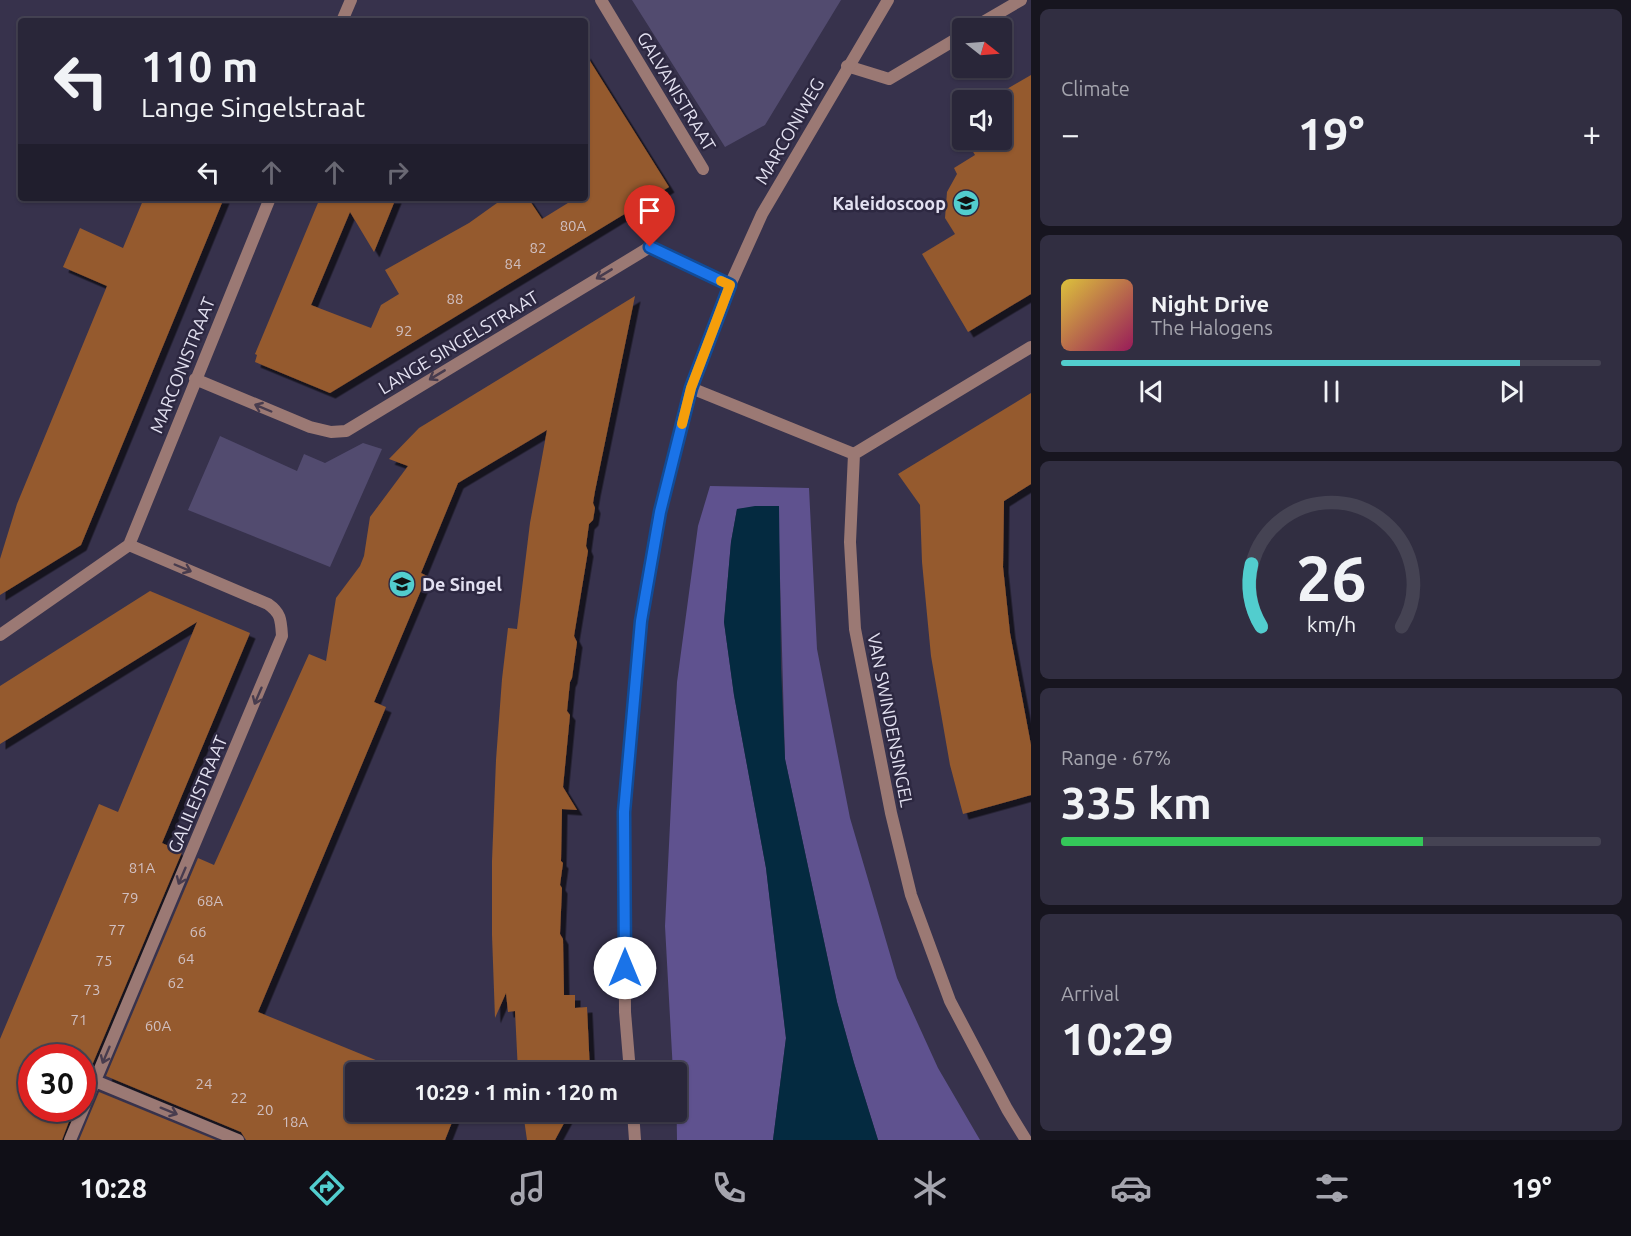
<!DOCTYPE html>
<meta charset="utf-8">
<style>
:root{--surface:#292639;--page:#312e41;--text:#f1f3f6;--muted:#a5a5ae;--line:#454353;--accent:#52cdce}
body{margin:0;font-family:Ubuntu,sans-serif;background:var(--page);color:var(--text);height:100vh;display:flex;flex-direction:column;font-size:22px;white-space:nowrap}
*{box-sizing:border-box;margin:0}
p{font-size:20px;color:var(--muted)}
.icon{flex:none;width:33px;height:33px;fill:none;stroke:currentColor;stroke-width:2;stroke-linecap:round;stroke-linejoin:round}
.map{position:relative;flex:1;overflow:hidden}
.panel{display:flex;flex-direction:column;gap:9px;padding:9px;background:#17151f;width:600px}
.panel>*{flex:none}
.guide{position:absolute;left:18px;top:18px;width:570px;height:183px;border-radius:6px;box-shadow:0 2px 4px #0004,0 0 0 2px var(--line);background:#292639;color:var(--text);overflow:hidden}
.needle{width:39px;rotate:107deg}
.buttons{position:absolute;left:952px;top:18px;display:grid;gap:12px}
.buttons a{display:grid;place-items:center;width:60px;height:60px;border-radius:6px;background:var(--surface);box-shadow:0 2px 4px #0004,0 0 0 2px var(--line);font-size:30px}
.speed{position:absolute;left:18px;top:1044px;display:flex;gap:12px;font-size:30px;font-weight:700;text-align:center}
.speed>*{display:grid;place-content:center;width:78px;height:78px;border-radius:50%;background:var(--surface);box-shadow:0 2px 4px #0004,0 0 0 2px var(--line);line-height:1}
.speed .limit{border:9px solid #d22;background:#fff;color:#111}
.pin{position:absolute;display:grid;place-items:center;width:51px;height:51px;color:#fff;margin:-62px -26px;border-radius:50% 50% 50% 0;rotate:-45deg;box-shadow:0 0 6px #0007}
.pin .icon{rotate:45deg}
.me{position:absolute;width:66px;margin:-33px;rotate:0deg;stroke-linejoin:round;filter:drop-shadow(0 0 4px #0008)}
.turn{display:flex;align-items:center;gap:21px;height:126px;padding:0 24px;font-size:27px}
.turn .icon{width:78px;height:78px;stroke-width:2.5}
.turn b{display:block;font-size:42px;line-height:51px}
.lanes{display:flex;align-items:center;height:57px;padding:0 24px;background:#0003;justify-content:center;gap:30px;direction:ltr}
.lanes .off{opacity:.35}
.big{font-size:45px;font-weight:600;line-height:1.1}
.panel .widget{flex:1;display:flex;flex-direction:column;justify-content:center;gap:9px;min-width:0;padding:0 21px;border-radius:9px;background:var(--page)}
.panel .dial{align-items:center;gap:0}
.dial svg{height:156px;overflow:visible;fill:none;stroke:var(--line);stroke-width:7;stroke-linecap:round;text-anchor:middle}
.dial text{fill:var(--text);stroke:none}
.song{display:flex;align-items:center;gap:18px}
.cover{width:72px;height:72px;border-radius:9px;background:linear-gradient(135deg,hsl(50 70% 55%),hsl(330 70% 35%))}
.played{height:6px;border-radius:3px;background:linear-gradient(90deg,var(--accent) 85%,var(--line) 85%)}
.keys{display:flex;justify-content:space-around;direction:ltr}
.heat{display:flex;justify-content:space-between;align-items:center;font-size:33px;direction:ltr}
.charge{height:9px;border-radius:4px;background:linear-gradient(90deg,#34c759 67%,var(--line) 0)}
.trip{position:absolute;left:345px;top:1062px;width:342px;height:60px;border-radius:6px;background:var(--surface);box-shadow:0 2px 4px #0004,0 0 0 2px var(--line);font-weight:600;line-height:60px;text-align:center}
.tab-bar{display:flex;height:96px;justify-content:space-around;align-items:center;background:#100f17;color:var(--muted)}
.tab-bar .icon{width:42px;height:42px}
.tab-bar .selected{color:var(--accent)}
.tab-bar b{font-size:27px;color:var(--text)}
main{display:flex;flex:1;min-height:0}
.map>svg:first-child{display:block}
.green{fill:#524b6f}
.forest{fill:#5f528f}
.water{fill:#042a40}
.building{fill:#955a2e;filter:url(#shadow)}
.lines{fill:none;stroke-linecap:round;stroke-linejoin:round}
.pedestrian{stroke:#9b7974;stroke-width:12}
.minor{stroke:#9b7974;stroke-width:12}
.oneway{stroke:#483c4e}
.route-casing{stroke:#114b97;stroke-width:15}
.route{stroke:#1a73e8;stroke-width:10}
.slow{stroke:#f59e0b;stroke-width:10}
.labels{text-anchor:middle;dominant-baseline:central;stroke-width:5;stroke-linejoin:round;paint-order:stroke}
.number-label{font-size:15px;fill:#d0bfc0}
.street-label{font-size:18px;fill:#e3e1f1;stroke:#2d2841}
.poi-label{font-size:18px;font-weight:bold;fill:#e3e1f1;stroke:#2d2841;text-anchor:end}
</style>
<main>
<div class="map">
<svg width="1031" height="1140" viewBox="0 0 1031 1140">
<defs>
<filter id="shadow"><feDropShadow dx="5.5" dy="5.5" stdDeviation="0" flood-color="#0009"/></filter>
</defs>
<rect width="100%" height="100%" fill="#37324c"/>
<path class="green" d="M 632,0 L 841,0 L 765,125 L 725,147 Z
M 220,436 L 297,471 L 304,454 L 325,463 L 363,443 L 382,449 L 330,567 L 188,510 Z"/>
<path class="forest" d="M 710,486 L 809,488 L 817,649 L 850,818 L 897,978 L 938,1068 L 980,1140 L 878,1140 L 854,1063 L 837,1002 L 785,759 L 778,506 L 737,509 L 731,542 L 724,622 L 734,695 L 766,868 L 786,1038 L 773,1140 L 677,1140 L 676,1072 L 673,1072 L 665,926 L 677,682 L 698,526 Z"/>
<path class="water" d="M 755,506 L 779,506 L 781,669 L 785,759 L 837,1002 L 854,1063 L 878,1140 L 773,1140 L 786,1038 L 766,868 L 734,695 L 724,622 L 731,542 L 737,509 Z"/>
<path class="building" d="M 585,53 L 669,187 L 330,393 L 255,362 L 257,355 L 255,354 L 320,198 L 396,198 L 374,252 L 350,212 L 311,305 L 371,328 L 381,305 L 399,294 L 385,270 L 469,223 L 504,198 L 528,198 L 542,219 L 576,198 L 585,198 Z
M 1031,75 L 1031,294 L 968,332 L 922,254 L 955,234 L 945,218 L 947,192 L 957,174 L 954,168 L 975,155 L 966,140 L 1002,140 L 1002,100 L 988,100 Z
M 144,198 L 224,198 L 81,545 L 0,595 L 0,559 L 17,504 L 107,286 L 63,267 L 80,228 L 123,248 Z
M 635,296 L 595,491 L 593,503 L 595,508 L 593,520 L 589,524 L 586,546 L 588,551 L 574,636 L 577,642 L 572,678 L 570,682 L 567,711 L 570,715 L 563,787 L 577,810 L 562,809 L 561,861 L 563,863 L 560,885 L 562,888 L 560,934 L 563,939 L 564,995 L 575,995 L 575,1008 L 587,1007 L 590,1072 L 518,1072 L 515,1011 L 508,1012 L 506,993 L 495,1018 L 492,935 L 492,861 L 496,760 L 502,679 L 508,628 L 517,629 L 530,523 L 547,430 L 458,483 L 421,573 L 427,576 L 374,702 L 386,707 L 258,1012 L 405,1072 L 356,1072 L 356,1112 L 456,1112 L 445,1140 L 246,1140 L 241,1132 L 106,1076 L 198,858 L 214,865 L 309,654 L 326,661 L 336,598 L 360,566 L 364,556 L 370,517 L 408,466 L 389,459 L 419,428 Z
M 1031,393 L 1031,484 L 1004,501 L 1003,567 L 1010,633 L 1031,745 L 1031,795 L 963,814 L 950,765 L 931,656 L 922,562 L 920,505 L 898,474 Z
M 150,591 L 250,633 L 162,843 L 182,852 L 82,1089 L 82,1058 L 32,1058 L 32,1108 L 74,1108 L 62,1140 L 0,1140 L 0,1039 L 99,804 L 118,812 L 197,622 L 0,744 L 0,686 Z
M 99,1092 L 216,1140 L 79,1140 Z
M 523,1112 L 570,1112 L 555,1140 L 527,1140 Z"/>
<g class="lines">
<path class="pedestrian" d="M 973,28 L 1021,0
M 847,66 L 889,79 L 963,35"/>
<path class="minor" d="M 601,0 L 703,169
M 342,21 L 351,0
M 195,379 L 310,427 L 331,432 L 346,431 L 650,247 L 730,285
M 691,388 L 854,454 L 850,542 L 855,629 L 891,813 L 911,895 L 950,1001 L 1007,1109 L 1026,1140
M 854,454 L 1031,347
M 129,545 L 270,198
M 0,635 L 129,545
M 630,1072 L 625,1012 L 624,812 L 641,621 L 660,512 L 691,388 L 730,285 L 762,214 L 888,0
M 95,1081 L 238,1140
M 633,1112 L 635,1140
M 70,1140 L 282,636 C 281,620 281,613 268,604 L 129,545"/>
</g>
<defs><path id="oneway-shaft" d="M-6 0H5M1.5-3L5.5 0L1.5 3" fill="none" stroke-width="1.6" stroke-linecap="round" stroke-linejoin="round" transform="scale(1.5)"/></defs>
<g class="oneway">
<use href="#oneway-shaft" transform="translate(604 274) rotate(149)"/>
<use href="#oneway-shaft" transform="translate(437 375) rotate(149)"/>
<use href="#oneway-shaft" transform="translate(263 408) rotate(-157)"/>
<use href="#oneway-shaft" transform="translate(183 568) rotate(23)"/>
<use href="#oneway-shaft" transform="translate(258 696) rotate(113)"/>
<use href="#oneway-shaft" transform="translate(182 876) rotate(113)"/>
<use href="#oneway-shaft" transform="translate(106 1055) rotate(113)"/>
<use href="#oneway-shaft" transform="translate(169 1111) rotate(22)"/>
</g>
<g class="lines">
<defs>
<path id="route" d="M 625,968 L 624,812 L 641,621 L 660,512 L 691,388 L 730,285 L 650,247"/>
</defs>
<use href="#route" class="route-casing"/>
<use href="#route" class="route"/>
<path class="slow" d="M 682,424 L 691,388 L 730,285 L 721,281"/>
</g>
<defs>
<symbol id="school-disc" viewBox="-11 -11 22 22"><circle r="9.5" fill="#52cdce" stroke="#2d2841"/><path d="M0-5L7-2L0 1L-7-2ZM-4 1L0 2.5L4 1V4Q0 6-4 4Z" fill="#111"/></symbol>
</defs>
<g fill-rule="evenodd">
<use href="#school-disc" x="951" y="188" width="30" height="30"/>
<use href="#school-disc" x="387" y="569" width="30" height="30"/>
</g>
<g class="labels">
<g class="number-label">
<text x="573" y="225">80A</text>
<text x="538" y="247">82</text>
<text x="513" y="263">84</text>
<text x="455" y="298">88</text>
<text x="404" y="330">92</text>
<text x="142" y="867">81A</text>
<text x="130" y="897">79</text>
<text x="210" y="900">68A</text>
<text x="117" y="929">77</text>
<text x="198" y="931">66</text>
<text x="186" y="958">64</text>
<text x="104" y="960">75</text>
<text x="176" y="982">62</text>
<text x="92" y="989">73</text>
<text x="79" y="1019">71</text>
<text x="158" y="1025">60A</text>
<text x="204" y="1083">24</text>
<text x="239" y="1097">22</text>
<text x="265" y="1109">20</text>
<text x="295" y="1121">18A</text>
</g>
<g class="street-label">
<text transform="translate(677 91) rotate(59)">GALVANISTRAAT</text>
<text transform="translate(789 131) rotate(-60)">MARCONIWEG</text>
<text transform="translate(458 342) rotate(-31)">LANGE SINGELSTRAAT</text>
<text transform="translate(182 365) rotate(-68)">MARCONISTRAAT</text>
<text transform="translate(891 720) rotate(79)">VAN SWINDENSINGEL</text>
<text transform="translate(197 794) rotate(-67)">GALILEISTRAAT</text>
</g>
<g class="poi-label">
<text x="946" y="203">Kaleidoscoop</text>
<text x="422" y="584" text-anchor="start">De Singel</text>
</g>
</g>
</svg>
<div class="buttons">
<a><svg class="needle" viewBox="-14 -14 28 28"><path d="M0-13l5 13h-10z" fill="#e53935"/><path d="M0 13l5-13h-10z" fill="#a5a5ae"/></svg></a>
<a><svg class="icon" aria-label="sound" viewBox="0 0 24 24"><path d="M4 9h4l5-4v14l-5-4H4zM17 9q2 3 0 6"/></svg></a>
</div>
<div class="speed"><div class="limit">30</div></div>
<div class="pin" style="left:650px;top:247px;background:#d93025"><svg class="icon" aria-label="arrive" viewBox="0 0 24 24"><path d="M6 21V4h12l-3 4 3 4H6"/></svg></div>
<svg class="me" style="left:625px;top:968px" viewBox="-20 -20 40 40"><circle r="19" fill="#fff"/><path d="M0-13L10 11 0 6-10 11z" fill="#1a73e8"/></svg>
<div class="trip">10:29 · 1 min · 120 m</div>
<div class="guide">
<div class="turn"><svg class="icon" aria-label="left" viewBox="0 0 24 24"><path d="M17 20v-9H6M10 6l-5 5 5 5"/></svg><div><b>110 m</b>Lange Singelstraat</div></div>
<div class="lanes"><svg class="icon" aria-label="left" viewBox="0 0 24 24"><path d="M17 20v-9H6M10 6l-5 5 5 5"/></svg><svg class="icon off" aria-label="ahead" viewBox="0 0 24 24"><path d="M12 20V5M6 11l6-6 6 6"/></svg><svg class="icon off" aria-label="ahead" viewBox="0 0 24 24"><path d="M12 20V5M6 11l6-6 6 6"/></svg><svg class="icon off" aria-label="right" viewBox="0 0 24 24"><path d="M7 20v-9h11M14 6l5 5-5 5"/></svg></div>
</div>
</div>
<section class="panel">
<div class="widget"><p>Climate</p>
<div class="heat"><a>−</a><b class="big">19°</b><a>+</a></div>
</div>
<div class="widget">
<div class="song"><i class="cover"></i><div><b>Night Drive</b><p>The Halogens</p></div></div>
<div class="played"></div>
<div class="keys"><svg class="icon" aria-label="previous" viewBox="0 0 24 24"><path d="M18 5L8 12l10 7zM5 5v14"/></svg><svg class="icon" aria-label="pause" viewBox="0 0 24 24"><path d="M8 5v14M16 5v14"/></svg><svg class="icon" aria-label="next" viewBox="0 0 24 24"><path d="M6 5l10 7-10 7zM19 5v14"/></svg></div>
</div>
<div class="widget dial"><svg viewBox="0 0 100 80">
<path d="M14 69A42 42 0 1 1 86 69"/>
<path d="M14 69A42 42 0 0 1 9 37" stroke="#52cdce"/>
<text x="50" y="56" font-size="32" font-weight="700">26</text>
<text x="50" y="72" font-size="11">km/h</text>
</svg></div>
<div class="widget"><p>Range · 67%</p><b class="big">335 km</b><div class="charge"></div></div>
<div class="widget"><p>Arrival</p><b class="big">10:29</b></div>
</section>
</main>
<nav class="tab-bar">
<b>10:28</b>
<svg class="icon selected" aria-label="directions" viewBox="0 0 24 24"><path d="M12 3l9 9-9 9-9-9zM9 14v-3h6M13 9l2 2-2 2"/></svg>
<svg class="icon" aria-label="music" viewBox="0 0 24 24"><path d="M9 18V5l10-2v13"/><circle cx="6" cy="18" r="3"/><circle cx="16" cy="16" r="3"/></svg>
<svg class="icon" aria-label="phone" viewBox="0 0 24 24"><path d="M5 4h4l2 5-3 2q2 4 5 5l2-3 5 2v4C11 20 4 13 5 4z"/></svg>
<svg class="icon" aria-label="climate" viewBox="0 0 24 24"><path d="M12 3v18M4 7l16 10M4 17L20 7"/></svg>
<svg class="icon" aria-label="car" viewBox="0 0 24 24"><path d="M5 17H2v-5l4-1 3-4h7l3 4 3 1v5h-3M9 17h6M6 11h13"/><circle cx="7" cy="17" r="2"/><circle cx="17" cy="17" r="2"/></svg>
<svg class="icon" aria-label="filters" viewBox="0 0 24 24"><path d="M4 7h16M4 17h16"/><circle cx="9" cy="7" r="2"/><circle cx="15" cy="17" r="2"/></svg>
<b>19°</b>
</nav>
